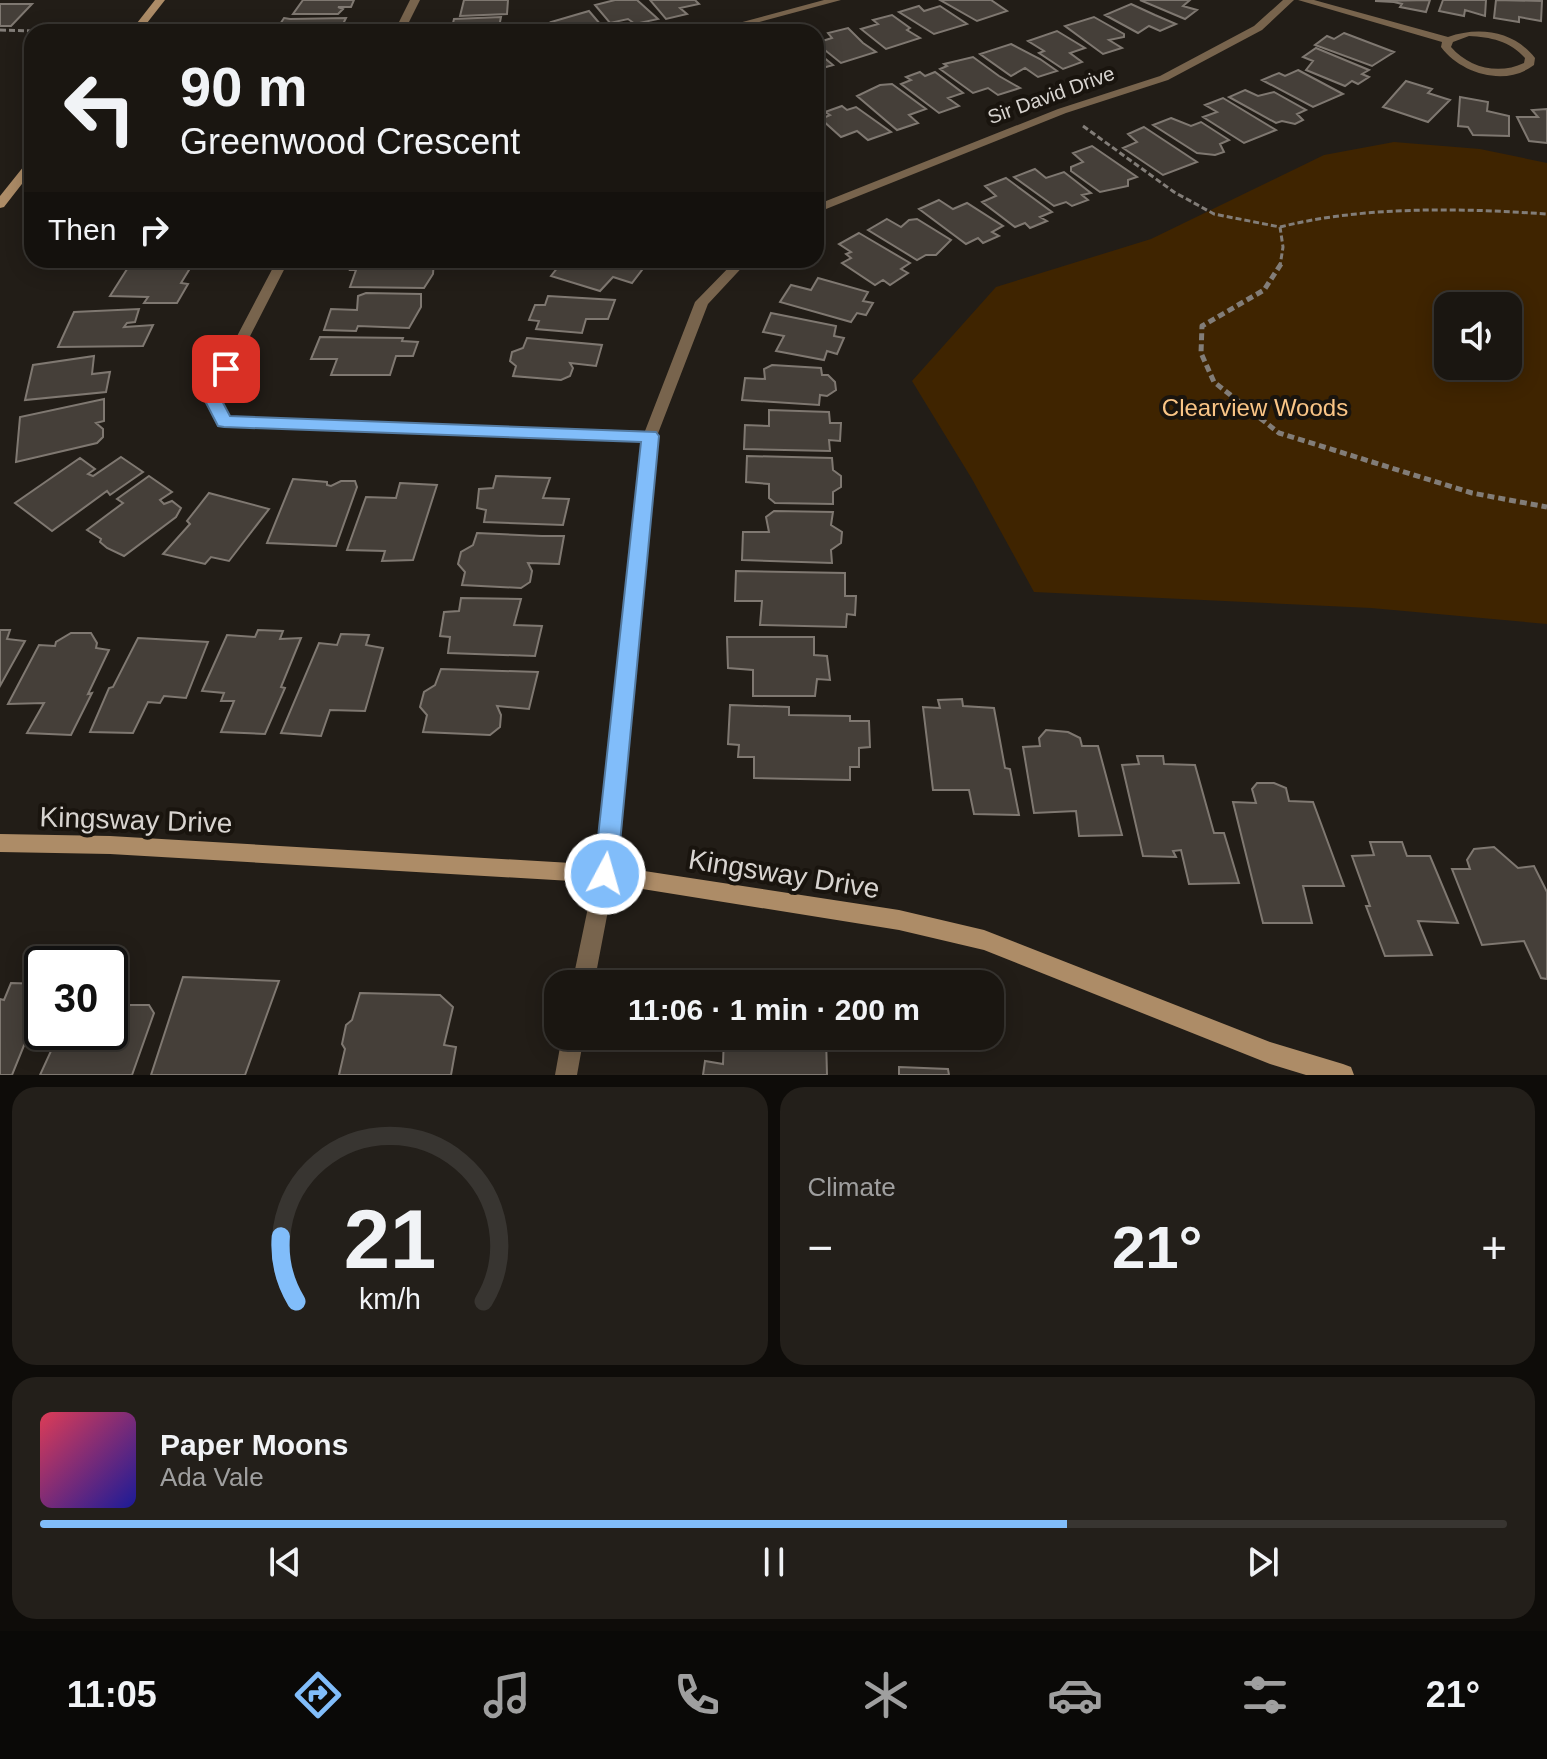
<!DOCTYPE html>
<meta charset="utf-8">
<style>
:root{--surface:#1a1611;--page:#231f1a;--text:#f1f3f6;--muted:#9f9f9f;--line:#383531;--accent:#81bdfa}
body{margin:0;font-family:Helvetica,sans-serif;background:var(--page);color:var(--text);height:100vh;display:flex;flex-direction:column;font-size:30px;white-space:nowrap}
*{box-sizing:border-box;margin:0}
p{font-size:26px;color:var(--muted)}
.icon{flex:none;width:44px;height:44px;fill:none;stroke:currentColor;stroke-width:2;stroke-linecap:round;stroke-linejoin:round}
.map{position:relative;height:1075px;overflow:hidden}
.panel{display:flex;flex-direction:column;gap:12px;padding:12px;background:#0e0c09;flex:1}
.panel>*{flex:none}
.guide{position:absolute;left:24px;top:24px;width:800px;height:244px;border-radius:24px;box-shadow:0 4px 20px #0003,0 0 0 2px var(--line);background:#1a1611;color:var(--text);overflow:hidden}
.buttons{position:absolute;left:1434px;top:292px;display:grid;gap:16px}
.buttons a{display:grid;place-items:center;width:88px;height:88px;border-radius:16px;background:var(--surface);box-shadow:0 4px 20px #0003,0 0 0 2px var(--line);font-size:40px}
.speed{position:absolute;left:24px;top:946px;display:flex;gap:16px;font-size:40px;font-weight:700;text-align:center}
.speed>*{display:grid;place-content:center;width:104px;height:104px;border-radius:50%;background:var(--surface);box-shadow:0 4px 20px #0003,0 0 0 2px var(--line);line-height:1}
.speed .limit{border:4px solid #111;border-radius:12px;background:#fff;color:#111}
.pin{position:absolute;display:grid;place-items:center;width:68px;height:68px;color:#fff;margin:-34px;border-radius:16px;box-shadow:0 4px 12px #0006}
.me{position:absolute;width:88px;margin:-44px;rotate:6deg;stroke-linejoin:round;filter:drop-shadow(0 0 6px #0008)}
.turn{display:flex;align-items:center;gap:28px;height:168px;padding:0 24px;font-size:36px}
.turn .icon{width:104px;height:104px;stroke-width:2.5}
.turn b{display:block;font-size:56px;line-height:68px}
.then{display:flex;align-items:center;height:76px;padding:0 24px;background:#0003;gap:16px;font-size:30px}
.big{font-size:60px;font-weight:700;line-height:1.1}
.panel .tile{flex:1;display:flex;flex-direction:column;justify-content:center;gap:12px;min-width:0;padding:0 28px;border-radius:24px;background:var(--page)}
.panel .dial{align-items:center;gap:0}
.dial svg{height:208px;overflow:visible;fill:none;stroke:var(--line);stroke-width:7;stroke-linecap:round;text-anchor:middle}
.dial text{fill:var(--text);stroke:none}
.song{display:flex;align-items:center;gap:24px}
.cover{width:96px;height:96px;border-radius:12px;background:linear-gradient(135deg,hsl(350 70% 55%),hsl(240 70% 35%))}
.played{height:8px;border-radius:4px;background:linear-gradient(90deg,var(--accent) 70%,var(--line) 70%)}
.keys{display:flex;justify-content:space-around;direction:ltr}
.heat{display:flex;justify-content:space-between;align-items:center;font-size:44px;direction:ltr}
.panel .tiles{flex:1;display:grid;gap:12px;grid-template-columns:1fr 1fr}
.tile:last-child{grid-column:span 2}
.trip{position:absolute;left:544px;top:970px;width:460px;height:80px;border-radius:24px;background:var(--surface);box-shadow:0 4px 20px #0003,0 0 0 2px var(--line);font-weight:700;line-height:80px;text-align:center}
.dock{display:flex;height:128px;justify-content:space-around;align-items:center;background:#0a0907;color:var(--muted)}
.dock .icon{width:56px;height:56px}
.dock .selected{color:var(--accent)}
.dock b{font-size:36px;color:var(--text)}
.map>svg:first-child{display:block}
.green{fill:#3f2400;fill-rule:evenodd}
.building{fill:#453f39;stroke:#7f7871;stroke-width:2}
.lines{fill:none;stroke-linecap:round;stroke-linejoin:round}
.path-far1{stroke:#827d78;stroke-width:3;stroke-dasharray:6 3;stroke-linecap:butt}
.path{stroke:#827d78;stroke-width:5;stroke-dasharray:7 4;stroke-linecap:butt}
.street{fill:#78644d;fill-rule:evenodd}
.secondary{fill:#ad8c67;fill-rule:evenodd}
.route{fill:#81bdfa;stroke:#547ba2;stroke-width:2}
.labels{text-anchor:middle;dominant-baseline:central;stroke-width:8;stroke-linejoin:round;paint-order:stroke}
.far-street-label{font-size:20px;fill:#d8d4d0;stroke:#19140e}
.park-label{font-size:24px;fill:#fac586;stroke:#19140e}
.near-street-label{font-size:28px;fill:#d8d4d0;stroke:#19140e}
</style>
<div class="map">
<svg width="1547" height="1075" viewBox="0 0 1547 1075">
<rect width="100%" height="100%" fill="#221d17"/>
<path class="green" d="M 1394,142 L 1480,149 L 1547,163 L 1547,624 L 1371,608 L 1034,592 L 972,479 L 912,381 L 996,287 L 1151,239 L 1324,155 ZM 1448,306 L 1508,306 L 1508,366 L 1448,366 Z"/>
<path class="building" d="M 303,0 L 354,0 L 351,7 L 338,7 L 343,9 L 338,14 L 293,14 Z
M 464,0 L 508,0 L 507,14 L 460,16 Z
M 615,0 L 637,0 L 658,19 L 635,24 L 628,19 L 610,23 L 595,5 Z
M 650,0 L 695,0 L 699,4 L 680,8 L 687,14 L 666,19 Z
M 940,0 L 991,0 L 1007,11 L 977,21 Z
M 1140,0 L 1190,0 L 1183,6 L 1197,10 L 1185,19 Z
M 1430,0 L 1426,12 L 1400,7 L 1402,4 L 1394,2 L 1375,1 Z
M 1443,0 L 1486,0 L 1485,16 L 1465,10 L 1464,16 L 1439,11 Z
M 1496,0 L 1542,1 L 1541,21 L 1519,17 L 1519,22 L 1494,18 Z
M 0,4 L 32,4 L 11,26 L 0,26 Z
M 1131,4 L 1155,15 L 1176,24 L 1160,31 L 1149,26 L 1138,33 L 1105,15 Z
M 919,6 L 924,11 L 940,6 L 967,24 L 934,34 L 899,12 Z
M 589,11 L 607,32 L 559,32 L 551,22 Z
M 892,15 L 910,28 L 907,30 L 920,38 L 886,49 L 861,29 L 878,24 L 873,20 Z
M 501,17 L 498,32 L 452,32 L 457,28 L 452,27 L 454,19 Z
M 1094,17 L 1124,34 L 1124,37 L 1109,40 L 1122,48 L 1103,54 L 1065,26 Z
M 284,18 L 290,19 L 346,18 L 340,30 L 275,32 Z
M 848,28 L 863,43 L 876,52 L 841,63 L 816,43 L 832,38 L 828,33 Z
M 1057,31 L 1085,48 L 1070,53 L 1082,62 L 1063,69 L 1039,53 L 1044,51 L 1028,41 Z
M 1344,33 L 1394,52 L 1372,66 L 1315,45 L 1327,36 L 1334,39 Z
M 1011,44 L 1040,59 L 1057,71 L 1038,77 L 1025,68 L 1011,76 L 980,54 Z
M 1316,48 L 1369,70 L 1362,74 L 1369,77 L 1358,84 L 1352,81 L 1345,86 L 1306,70 L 1313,61 L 1303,57 Z
M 816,51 L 833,65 L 816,70 Z
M 973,57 L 999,76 L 1020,88 L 998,95 L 988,88 L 973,93 L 940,69 L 947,66 L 944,64 Z
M 1298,70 L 1343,94 L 1313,107 L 1262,80 L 1279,73 L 1285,76 Z
M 920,72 L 925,76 L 935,72 L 963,93 L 948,98 L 959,106 L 939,113 L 901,84 L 911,80 L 906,77 Z
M 1406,81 L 1432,89 L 1428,93 L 1450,100 L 1428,122 L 1383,107 Z
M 892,84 L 926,109 L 909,115 L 918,123 L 897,130 L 857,96 L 880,85 Z
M 1245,90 L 1258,96 L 1274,92 L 1306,110 L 1297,114 L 1303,120 L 1295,124 L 1282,121 L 1276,123 L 1229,97 Z
M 1460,97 L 1488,102 L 1487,111 L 1509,116 L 1509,136 L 1473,135 L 1468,127 L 1458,126 Z
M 1223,98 L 1276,130 L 1244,143 L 1203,117 L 1217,112 L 1205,105 Z
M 842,106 L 847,110 L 856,107 L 891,132 L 868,140 L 857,131 L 841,137 L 821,119 L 830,115 L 825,112 Z
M 1547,109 L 1547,143 L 1529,141 L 1517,117 L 1538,117 L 1532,110 Z
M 1171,118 L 1191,126 L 1201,122 L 1229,140 L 1220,144 L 1224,152 L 1215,155 L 1197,153 L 1153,125 Z
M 1144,127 L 1197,162 L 1163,175 L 1123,148 L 1137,142 L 1128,134 Z
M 1092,146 L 1137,177 L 1128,180 L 1128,186 L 1100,192 L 1071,171 L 1071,167 L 1083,162 L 1073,153 Z
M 1035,169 L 1046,178 L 1064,172 L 1091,193 L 1082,195 L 1088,200 L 1072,206 L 1066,202 L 1054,206 L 1014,177 Z
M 1006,178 L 1052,212 L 1040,217 L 1047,221 L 1030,228 L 1025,223 L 1015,227 L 982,202 L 996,196 L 985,186 Z
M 939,200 L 953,209 L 967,203 L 1003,226 L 992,232 L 999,236 L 983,243 L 978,238 L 966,244 L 919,209 Z
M 887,219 L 901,227 L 909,220 L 917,219 L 951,240 L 936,255 L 926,255 L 917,260 L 868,230 Z
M 859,233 L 910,263 L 901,269 L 908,273 L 890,285 L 883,280 L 875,285 L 842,263 L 851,258 L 846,254 L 851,252 L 839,244 Z
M 354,260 L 434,260 L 433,274 L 424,288 L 350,287 L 356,270 L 350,270 Z
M 557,260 L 623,260 L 645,266 L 632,283 L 613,277 L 600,291 L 551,276 L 558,267 L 552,265 Z
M 129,266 L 183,266 L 189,270 L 181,283 L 188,284 L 177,303 L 144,303 L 148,297 L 110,296 Z
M 818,278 L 868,292 L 863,301 L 873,303 L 866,315 L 857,313 L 851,322 L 780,302 L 791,285 L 811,290 Z
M 366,293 L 421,294 L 421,307 L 409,328 L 358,326 L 356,331 L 324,330 L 331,309 L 357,310 L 358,296 Z
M 548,296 L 615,300 L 608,319 L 586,319 L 582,333 L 536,329 L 539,321 L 529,320 L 535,305 L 545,305 Z
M 139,309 L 135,322 L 127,323 L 124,327 L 153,325 L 143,346 L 58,347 L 74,312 Z
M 771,313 L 836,326 L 834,336 L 844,338 L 837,354 L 827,351 L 824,360 L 776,351 L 784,336 L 763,332 Z
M 320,337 L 403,338 L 402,341 L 418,342 L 413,356 L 396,356 L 390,375 L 331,375 L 337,359 L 311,359 Z
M 527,338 L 602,345 L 596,366 L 570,363 L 573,368 L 570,376 L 561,380 L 513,376 L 516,366 L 510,361 L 512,352 L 523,348 Z
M 94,356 L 92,374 L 110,372 L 106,392 L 25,400 L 33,365 Z
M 772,365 L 821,368 L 822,375 L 828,375 L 835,382 L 836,390 L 827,396 L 820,395 L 819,405 L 742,400 L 745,378 L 765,379 L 764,369 Z
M 104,399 L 104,421 L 96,423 L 103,429 L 103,437 L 97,443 L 16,462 L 20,417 Z
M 769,410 L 829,412 L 830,423 L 841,423 L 840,441 L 829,440 L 830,451 L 744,449 L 745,425 L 769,426 Z
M 747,456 L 832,458 L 833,470 L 841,476 L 841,487 L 833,492 L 833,504 L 775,503 L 769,498 L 769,484 L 746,482 Z
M 121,457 L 143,472 L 110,495 L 107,491 L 52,531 L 15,503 L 80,458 L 95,469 L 88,474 L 93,476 Z
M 149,476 L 172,492 L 160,500 L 164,504 L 172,501 L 181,508 L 176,517 L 124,556 L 107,548 L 100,542 L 101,539 L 87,530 L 123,503 L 117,499 Z
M 496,476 L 550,478 L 543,498 L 569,499 L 563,525 L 484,522 L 486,510 L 477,508 L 479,489 L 493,488 Z
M 293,479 L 327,482 L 327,485 L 331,486 L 341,481 L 355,481 L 357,487 L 336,546 L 267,543 Z
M 400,483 L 437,485 L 413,560 L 382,561 L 385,551 L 347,550 L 366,497 L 396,498 Z
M 209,493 L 269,509 L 229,561 L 211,557 L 205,564 L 163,554 L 190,524 L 187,521 Z
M 774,511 L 833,512 L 831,525 L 842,532 L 841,543 L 831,550 L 832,563 L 742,560 L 743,532 L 769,532 L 766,517 Z
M 477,533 L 542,536 L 564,536 L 559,564 L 528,563 L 532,571 L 530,582 L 521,588 L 462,585 L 465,572 L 458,564 L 461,552 L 473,545 Z
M 736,571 L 845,573 L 845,596 L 856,596 L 855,615 L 847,614 L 846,627 L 760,625 L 762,601 L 735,601 Z
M 461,598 L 521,599 L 514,625 L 542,626 L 535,656 L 448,653 L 450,637 L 440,636 L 444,612 L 459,611 Z
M 0,630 L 10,630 L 7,639 L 25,641 L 0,686 Z
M 258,630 L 283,631 L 280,639 L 301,638 L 281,687 L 285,688 L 265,734 L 221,732 L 234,701 L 221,701 L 224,693 L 202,691 L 227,635 L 255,637 Z
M 71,633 L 91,633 L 97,643 L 96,648 L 109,650 L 88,694 L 92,693 L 71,735 L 27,733 L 44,703 L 8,704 L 39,645 L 55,646 L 56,642 Z
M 341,634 L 369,635 L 366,645 L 383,648 L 365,711 L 330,710 L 321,736 L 281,733 L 319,643 L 337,645 Z
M 727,637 L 814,637 L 814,655 L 827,656 L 830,680 L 817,679 L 815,696 L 753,696 L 753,670 L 728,668 Z
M 138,638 L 208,642 L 186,698 L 164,696 L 160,703 L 148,702 L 133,733 L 90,732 L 109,688 L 113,687 Z
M 441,669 L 538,672 L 529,709 L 497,706 L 501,715 L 500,727 L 490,735 L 423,732 L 427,715 L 420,707 L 424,692 L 435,685 Z
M 962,699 L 963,706 L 994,708 L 1005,768 L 1010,769 L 1019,815 L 974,814 L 969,790 L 933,790 L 923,707 L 940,708 L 938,700 Z
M 730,705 L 789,707 L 789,715 L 850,716 L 850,721 L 869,721 L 870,747 L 859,748 L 859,767 L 850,767 L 850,780 L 754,778 L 754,757 L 738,757 L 739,745 L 728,744 Z
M 1046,730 L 1068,732 L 1080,738 L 1082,746 L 1098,746 L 1122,835 L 1079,836 L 1076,811 L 1034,813 L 1023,747 L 1040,746 L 1039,738 Z
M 1137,756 L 1163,756 L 1164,764 L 1195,765 L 1214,833 L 1224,833 L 1239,883 L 1189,884 L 1181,850 L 1173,851 L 1176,857 L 1143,856 L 1122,765 L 1139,764 Z
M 1257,783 L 1274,783 L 1286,788 L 1289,801 L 1313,802 L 1344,886 L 1303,886 L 1312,923 L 1263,923 L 1233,802 L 1256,803 L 1252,789 Z
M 1370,842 L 1402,842 L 1407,856 L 1430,856 L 1458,923 L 1418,921 L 1432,955 L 1385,956 L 1366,906 L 1370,906 L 1352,856 L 1374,855 Z
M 1494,847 L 1518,868 L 1534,866 L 1547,892 L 1547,979 L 1541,978 L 1524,941 L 1482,945 L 1452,869 L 1470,869 L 1467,860 L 1474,849 Z
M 183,977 L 279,981 L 245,1075 L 151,1075 Z
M 11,983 L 42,984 L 42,1028 L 40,1034 L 29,1033 L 12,1075 L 0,1075 L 0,999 L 4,1000 Z
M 110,987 L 120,988 L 113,1010 L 123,1011 L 130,1005 L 149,1005 L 154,1013 L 132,1075 L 40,1075 L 57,1038 L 47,1039 L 50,1032 L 110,1032 Z
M 360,993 L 440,995 L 453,1007 L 444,1045 L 456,1047 L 451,1075 L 339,1075 L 345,1049 L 342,1044 L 346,1025 L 352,1020 Z
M 724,1036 L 826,1036 L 827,1075 L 703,1075 L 705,1061 L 723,1064 Z
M 899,1067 L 948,1069 L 949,1075 L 899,1075 Z"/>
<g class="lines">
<path class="path-far1" d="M 0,30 L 67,32
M 1083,126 L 1174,192 L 1214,214 L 1280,227 L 1283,247 L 1280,266
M 1280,227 C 1363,206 1461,208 1547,214"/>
<path class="path" d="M 1281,264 L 1264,290 L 1202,326 L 1201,353 L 1214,382 L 1279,433 L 1472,493 L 1547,507"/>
<path class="street" d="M 410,0 L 420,0 L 404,32 L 394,32 Z
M 824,0 L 841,0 L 722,32 L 705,32 Z
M 1283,0 L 1294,0 L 1262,30 L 1168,80 L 1066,113 L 816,213 L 816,205 L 1058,109 L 1160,76 L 1254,26 Z
M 1298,0 L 1314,0 L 1448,37 C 1479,26 1514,31 1535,58 L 1534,65 C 1506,87 1461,74 1441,47 L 1442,42 ZM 1469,36 C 1490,37 1510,41 1525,58 L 1524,63 C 1499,75 1469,68 1451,47 L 1453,42 Z
M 277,260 L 289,260 L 219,397 L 229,417 L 645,431 L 695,302 L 736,260 L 749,260 L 708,304 L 657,436 L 615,874 L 594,984 L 572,984 L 595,874 L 642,441 L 219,426 L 205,397 Z
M 562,1036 L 584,1036 L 577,1075 L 555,1075 Z"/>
<path class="secondary" d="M 155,0 L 165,0 L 140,32 L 130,32 Z
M 32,160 L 32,171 L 4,207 L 0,208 L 0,196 L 28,161 Z
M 0,834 L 110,836 L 605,865 L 899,910 L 984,930 L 1270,1042 L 1343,1064 L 1351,1067 L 1354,1075 L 1306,1075 L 1270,1064 L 984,950 L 899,930 L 605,883 L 110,854 L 0,852 Z"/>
</g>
<path class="route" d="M 226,364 L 234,369 L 220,397 L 230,416 L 656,432 L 659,436 L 617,874 L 613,882 L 605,885 L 597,882 L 594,874 L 641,442 L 224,427 L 218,426 L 203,397 L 220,365 Z"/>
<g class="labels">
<g class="far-street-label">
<text transform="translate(1051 95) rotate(-20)">Sir David Drive</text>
</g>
<g class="park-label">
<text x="1255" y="407">Clearview Woods</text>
</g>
<g class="near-street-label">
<text transform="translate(136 820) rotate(2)">Kingsway Drive</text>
<text transform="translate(784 874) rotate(9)">Kingsway Drive</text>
</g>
</g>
</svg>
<div class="buttons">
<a><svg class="icon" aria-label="sound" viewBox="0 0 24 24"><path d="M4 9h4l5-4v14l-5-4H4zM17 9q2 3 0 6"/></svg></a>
</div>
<div class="speed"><div class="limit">30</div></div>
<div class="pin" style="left:226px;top:369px;background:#d93025"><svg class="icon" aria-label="arrive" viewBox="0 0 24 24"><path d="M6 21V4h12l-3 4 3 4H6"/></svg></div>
<svg class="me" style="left:605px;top:874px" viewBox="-20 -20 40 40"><circle r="17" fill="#81bdfa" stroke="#fff" stroke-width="3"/><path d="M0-11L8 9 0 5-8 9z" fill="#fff"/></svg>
<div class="trip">11:06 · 1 min · 200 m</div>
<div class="guide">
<div class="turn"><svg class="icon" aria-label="left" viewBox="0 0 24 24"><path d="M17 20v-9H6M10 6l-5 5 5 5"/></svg><div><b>90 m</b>Greenwood Crescent</div></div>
<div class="then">Then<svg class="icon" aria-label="right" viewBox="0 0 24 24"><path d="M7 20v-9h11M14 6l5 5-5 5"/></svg></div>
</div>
</div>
<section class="panel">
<div class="tiles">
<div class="tile dial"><svg viewBox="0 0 100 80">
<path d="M14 69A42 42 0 1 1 86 69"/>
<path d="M14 69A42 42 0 0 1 8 44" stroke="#81bdfa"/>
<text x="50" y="56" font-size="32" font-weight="700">21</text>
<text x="50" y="72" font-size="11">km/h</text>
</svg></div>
<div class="tile"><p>Climate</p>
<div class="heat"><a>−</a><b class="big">21°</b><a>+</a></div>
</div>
<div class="tile">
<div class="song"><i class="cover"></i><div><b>Paper Moons</b><p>Ada Vale</p></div></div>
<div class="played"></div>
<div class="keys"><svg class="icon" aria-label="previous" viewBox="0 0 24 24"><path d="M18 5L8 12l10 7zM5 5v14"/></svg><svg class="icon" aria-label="pause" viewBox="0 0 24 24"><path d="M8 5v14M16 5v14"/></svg><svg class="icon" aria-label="next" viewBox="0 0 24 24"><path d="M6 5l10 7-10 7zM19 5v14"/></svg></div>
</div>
</div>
</section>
<nav class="dock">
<b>11:05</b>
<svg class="icon selected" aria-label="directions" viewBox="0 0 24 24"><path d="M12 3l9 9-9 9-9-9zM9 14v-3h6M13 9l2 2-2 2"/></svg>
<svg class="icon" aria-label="music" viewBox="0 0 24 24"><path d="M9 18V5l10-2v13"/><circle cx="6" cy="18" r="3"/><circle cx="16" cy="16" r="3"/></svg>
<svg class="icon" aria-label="phone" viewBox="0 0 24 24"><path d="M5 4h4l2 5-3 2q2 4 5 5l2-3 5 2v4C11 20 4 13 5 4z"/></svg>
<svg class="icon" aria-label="climate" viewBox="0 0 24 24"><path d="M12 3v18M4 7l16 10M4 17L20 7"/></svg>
<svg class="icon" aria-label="car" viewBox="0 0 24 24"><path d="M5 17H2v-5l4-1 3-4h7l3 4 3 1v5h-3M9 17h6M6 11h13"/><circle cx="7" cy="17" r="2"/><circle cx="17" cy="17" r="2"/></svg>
<svg class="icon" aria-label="filters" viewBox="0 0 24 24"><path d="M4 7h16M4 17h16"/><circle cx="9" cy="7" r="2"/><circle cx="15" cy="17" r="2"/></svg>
<b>21°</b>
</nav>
